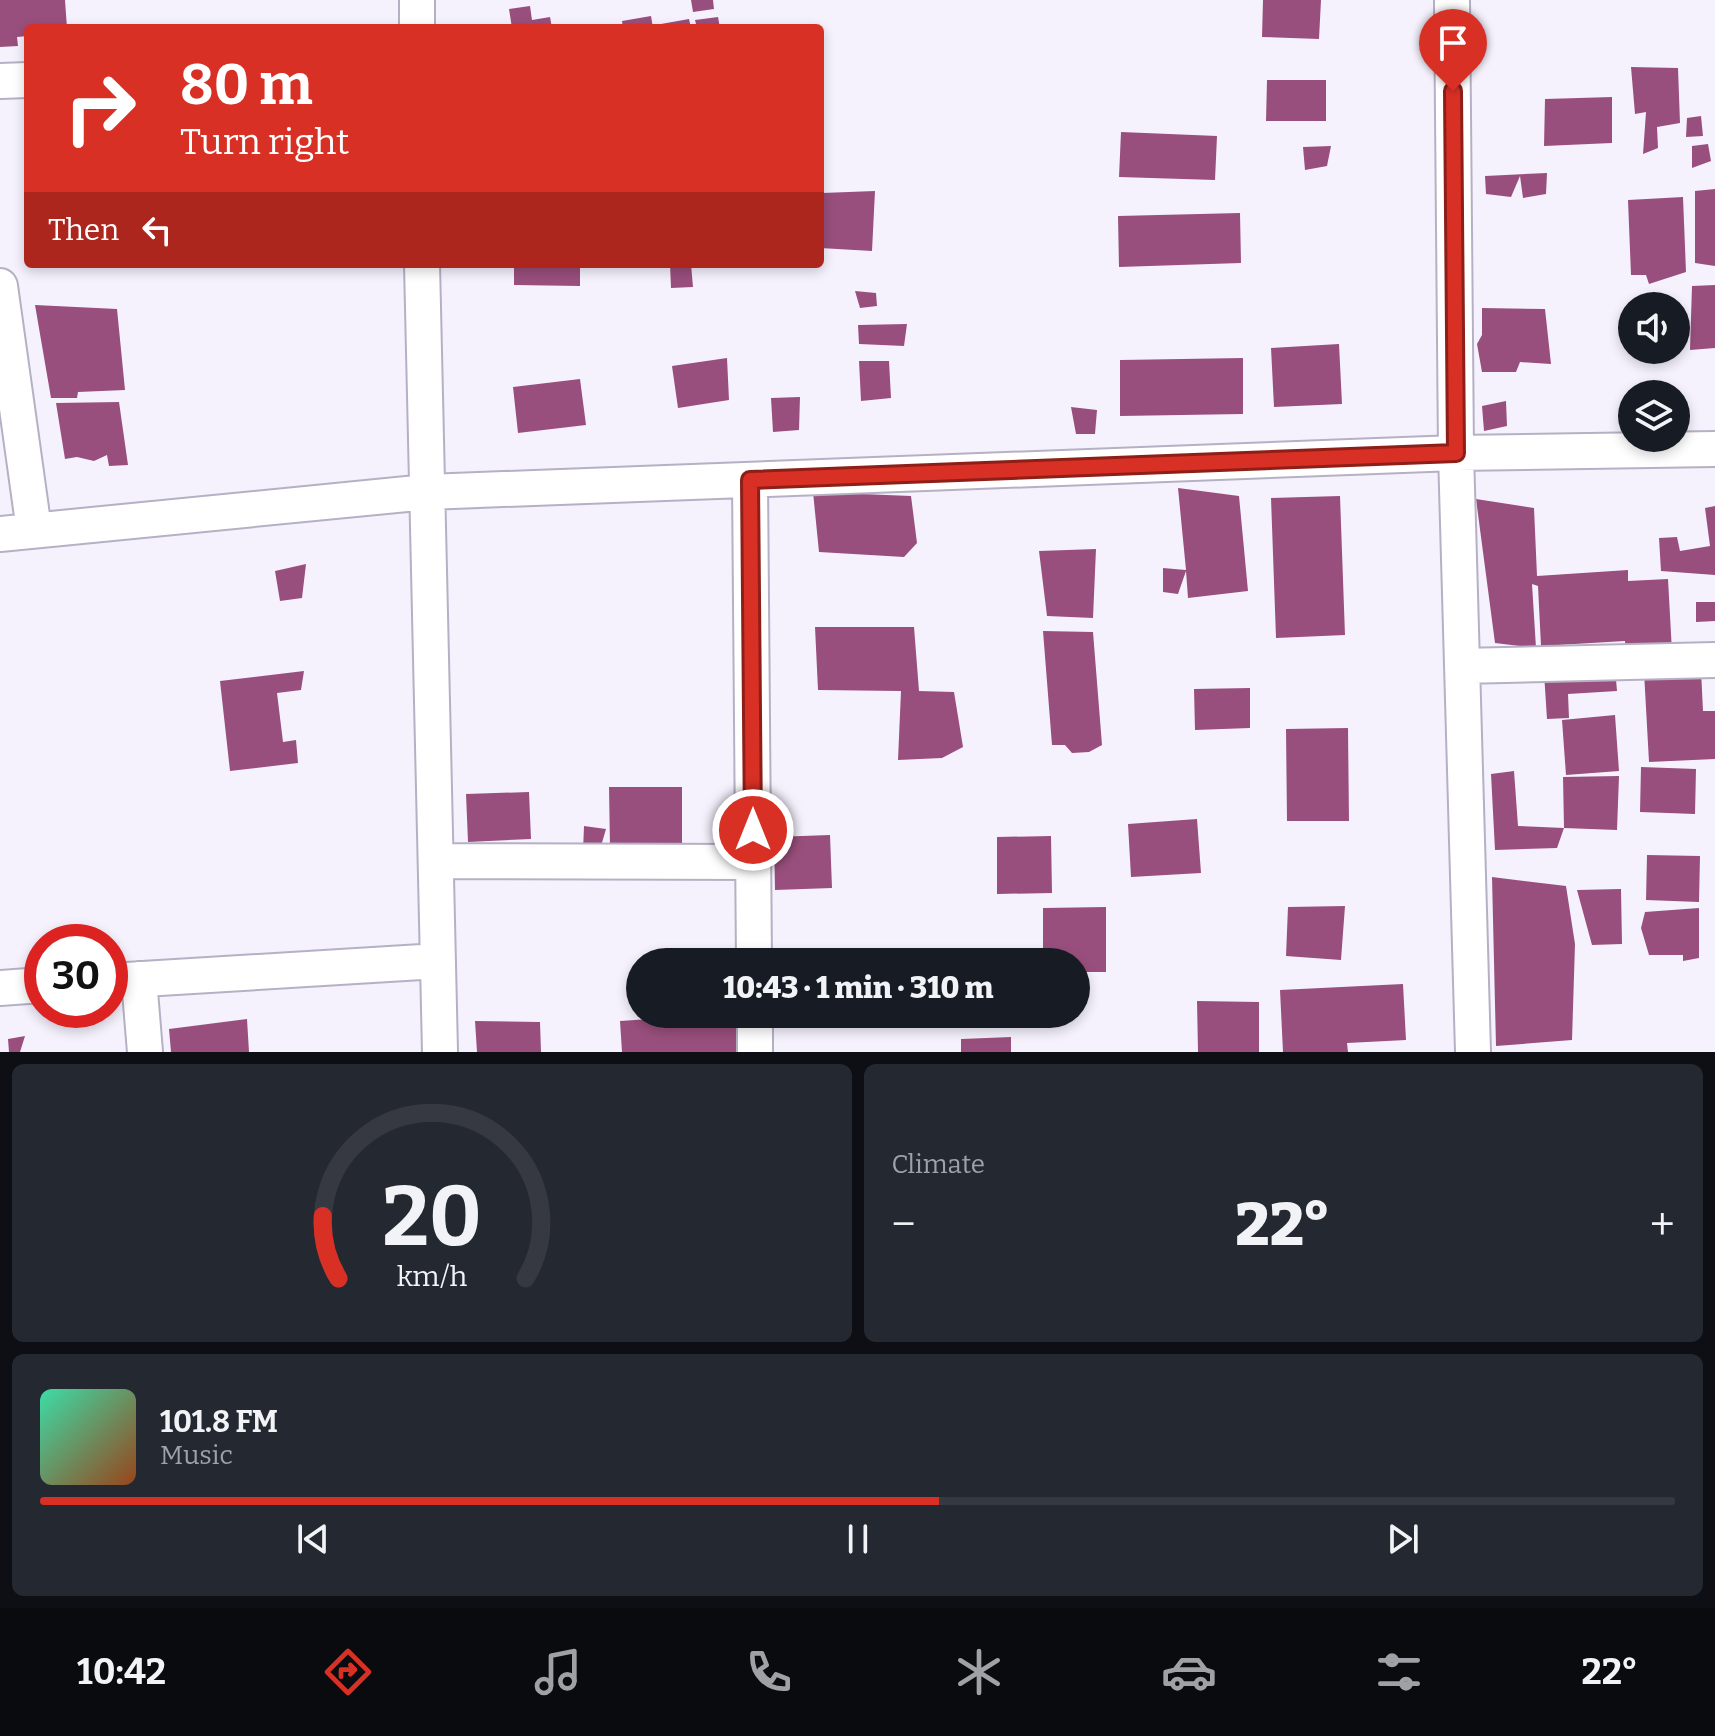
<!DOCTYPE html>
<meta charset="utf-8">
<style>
:root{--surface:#171b24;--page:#242831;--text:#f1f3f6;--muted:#9ea1a6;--line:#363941;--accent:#d93025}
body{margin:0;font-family:Bitter,serif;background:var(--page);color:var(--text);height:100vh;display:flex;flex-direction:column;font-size:30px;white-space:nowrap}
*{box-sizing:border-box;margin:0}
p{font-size:26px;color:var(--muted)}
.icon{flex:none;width:44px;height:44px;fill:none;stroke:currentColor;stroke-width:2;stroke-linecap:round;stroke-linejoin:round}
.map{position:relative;height:1052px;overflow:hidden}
.details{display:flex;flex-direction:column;gap:12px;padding:12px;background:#0d0f14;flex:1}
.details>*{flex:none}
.hud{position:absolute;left:24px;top:24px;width:800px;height:244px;border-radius:8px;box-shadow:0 4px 12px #0003;background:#d93025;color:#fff;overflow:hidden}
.controls{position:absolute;left:1618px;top:292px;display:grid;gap:16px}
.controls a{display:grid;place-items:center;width:72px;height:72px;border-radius:50%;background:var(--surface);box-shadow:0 4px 12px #0003;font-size:40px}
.speed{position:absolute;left:24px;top:924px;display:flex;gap:16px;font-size:40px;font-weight:700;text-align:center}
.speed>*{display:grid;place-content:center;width:104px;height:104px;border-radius:50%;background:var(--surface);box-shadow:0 4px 12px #0003;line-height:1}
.speed .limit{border:12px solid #d22;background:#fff;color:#111}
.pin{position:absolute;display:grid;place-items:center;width:68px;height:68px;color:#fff;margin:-82px -34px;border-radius:50% 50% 50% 0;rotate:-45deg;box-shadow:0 0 8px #0007}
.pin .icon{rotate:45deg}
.me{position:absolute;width:88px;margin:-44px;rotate:0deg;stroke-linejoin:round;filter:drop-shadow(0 0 6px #0008)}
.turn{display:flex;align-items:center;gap:28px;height:168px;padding:0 24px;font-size:36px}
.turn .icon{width:104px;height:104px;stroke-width:2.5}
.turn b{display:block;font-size:56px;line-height:68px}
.then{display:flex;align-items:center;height:76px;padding:0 24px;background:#0003;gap:16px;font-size:30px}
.big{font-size:60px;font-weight:800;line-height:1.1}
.details .card{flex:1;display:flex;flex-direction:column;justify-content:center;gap:12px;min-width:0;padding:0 28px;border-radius:12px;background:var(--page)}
.details .dial{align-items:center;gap:0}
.dial svg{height:208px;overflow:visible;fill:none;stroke:var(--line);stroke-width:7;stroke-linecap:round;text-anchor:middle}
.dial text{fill:var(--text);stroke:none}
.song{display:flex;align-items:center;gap:24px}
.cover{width:96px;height:96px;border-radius:12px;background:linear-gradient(135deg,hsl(160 70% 55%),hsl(20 70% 35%))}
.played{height:8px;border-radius:4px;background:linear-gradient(90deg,var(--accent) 55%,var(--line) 55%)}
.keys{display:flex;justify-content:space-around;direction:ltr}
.heat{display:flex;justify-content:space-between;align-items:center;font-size:44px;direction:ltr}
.details .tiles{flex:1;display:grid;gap:12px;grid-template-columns:1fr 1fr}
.card:last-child{grid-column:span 2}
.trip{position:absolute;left:626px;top:948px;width:464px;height:80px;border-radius:40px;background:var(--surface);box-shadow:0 4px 12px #0003;font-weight:800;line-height:80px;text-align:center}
.tabs{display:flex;height:128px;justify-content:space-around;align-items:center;background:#090b0e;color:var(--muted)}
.tabs .icon{width:56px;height:56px}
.tabs .active{color:var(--accent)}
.tabs b{font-size:36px;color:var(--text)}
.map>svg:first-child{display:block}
.building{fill:#994f7d}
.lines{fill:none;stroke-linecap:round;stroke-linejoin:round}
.minor-casing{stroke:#b6b0c4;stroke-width:38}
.minor{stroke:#fff;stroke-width:34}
.route-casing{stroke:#8d1f18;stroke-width:20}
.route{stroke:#d93025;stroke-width:14}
</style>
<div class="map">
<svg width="1715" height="1052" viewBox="0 0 1715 1052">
<rect width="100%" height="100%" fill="#f5f2fe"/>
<path class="building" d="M 0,0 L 65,0 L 67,28 L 28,28 L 28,36 L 17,37 L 18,46 L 0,47 Z
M 691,0 L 713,0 L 714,9 L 693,12 Z
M 1263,0 L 1321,0 L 1319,39 L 1262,37 Z
M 530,6 L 532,20 L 550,17 L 552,28 L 512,28 L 509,9 Z
M 651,16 L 653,28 L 623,28 L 622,21 Z
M 718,17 L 720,28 L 697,28 L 695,20 Z
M 689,19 L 691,28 L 662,28 L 661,24 Z
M 1631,67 L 1678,68 L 1680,123 L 1657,127 L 1658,148 L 1643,154 L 1646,112 L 1635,114 Z
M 1267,80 L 1326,80 L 1326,121 L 1266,121 Z
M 1612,97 L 1612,143 L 1544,146 L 1545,99 Z
M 1701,116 L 1703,136 L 1686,137 L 1687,118 Z
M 1121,132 L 1217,136 L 1215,180 L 1119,177 Z
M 1708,144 L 1711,161 L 1692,168 L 1692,146 Z
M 1331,146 L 1327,166 L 1305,170 L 1303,147 Z
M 1547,173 L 1546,194 L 1523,198 L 1520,176 L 1511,197 L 1486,194 L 1485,176 Z
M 1715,189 L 1715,266 L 1695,263 L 1695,191 Z
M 875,191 L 872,251 L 820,248 L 822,193 Z
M 1683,197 L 1686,272 L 1649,284 L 1646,275 L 1631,275 L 1628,200 Z
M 1240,213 L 1241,263 L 1119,267 L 1118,216 Z
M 514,264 L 580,264 L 580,286 L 514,285 Z
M 670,264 L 691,264 L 693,287 L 671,288 Z
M 1715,285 L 1715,348 L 1690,350 L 1692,286 Z
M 855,291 L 876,293 L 877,306 L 860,308 Z
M 35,305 L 117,309 L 125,390 L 78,392 L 77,398 L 51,398 Z
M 1482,308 L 1545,309 L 1551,364 L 1520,362 L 1516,372 L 1482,372 L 1477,344 L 1482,335 Z
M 907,324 L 904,346 L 859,344 L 858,325 Z
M 1339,344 L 1342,404 L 1274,407 L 1271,348 Z
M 727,358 L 729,400 L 678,408 L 672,366 Z
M 1243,358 L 1243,414 L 1120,416 L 1120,360 Z
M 859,361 L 889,361 L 891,398 L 861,401 Z
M 580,379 L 586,425 L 518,433 L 513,387 Z
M 800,397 L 799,430 L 773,432 L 771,398 Z
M 1506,401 L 1507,426 L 1484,431 L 1482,406 Z
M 119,402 L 128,465 L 109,466 L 107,455 L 94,461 L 77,457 L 65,459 L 56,403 Z
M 1071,407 L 1097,410 L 1095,434 L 1076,434 Z
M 1178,488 L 1239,496 L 1248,591 L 1188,598 L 1186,571 L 1178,594 L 1163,592 L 1163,568 L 1186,570 Z
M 813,492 L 911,496 L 917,543 L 904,557 L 819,552 Z
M 1340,496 L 1345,635 L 1276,638 L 1271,498 Z
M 1476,499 L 1534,508 L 1537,576 L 1628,570 L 1628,581 L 1668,579 L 1672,652 L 1626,654 L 1625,641 L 1541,646 L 1538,586 L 1532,584 L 1536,648 L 1495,643 Z
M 1715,506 L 1715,575 L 1661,571 L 1659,538 L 1677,537 L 1680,551 L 1710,546 L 1705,508 Z
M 1096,549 L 1093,618 L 1047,616 L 1039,551 Z
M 306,564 L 302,598 L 280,601 L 275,571 Z
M 1696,602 L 1715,602 L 1715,621 L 1696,622 Z
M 815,627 L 914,627 L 919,691 L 954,692 L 963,747 L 942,758 L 898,760 L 901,691 L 818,690 Z
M 1043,631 L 1093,632 L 1102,745 L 1089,752 L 1072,753 L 1065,745 L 1052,745 Z
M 1615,668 L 1617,691 L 1568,694 L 1569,718 L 1547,719 L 1544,673 Z
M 1701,670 L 1703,711 L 1715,711 L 1715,759 L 1649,762 L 1644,672 Z
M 304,671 L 301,690 L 277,693 L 283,742 L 296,740 L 298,763 L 230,771 L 220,681 Z
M 1250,688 L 1250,728 L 1195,730 L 1194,689 Z
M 1615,715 L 1619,771 L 1566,775 L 1562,720 Z
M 1348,728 L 1349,821 L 1287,821 L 1286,729 Z
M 1641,767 L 1696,769 L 1695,814 L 1640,812 Z
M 1514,771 L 1518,826 L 1564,828 L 1557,848 L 1495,850 L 1491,774 Z
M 1619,776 L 1617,830 L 1564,828 L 1563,777 Z
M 609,787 L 682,787 L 682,847 L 610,848 Z
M 529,792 L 531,839 L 468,842 L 466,794 Z
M 1197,819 L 1201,873 L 1131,877 L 1128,824 Z
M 584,826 L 606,829 L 599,853 L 583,851 Z
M 830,835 L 832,888 L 775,890 L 774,837 Z
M 1051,836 L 1052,893 L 997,894 L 997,837 Z
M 1647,855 L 1700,856 L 1699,902 L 1646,900 Z
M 1492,877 L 1566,886 L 1575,944 L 1572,1040 L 1496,1046 Z
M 1621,889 L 1622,944 L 1592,945 L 1577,890 Z
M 1345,906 L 1341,960 L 1286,956 L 1288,907 Z
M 1106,907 L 1106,972 L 1076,972 L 1076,962 L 1043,962 L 1043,908 Z
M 1699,908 L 1699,958 L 1683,961 L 1683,955 L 1649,955 L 1641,928 L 1645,912 Z
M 1403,984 L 1406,1040 L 1347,1043 L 1348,1052 L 1283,1052 L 1280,990 Z
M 1197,1001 L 1259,1002 L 1259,1052 L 1198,1052 Z
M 680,1014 L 750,1014 L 752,1052 L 622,1052 L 620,1021 L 680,1017 Z
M 961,1014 L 1027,1014 L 1027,1022 L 1014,1021 L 1001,1028 L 963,1026 Z
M 247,1019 L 249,1052 L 171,1052 L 169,1029 Z
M 475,1021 L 540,1022 L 541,1052 L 477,1052 Z
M 25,1036 L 20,1052 L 9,1052 L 8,1039 Z
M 1011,1037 L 1011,1052 L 961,1052 L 961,1039 Z"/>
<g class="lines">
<defs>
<path id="minor" d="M 417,0 L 417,28
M 1452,0 L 1456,453 L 1473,1052
M 0,81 L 28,80
M 422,264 L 440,1052
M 0,286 L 34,530
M 750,480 L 754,962
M 0,534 L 427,492 L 1456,453 L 1715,449
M 1462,666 L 1715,660
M 436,861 L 753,862
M 139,979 L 145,1052
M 110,981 L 438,961
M 0,988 L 42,985
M 755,1014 L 755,1052"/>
</defs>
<use href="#minor" class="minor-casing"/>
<use href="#minor" class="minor"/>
</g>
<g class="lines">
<defs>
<path id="route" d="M 753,830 L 750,480 L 1456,453 L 1453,91"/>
</defs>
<use href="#route" class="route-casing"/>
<use href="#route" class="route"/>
</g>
</svg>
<div class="controls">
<a><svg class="icon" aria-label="sound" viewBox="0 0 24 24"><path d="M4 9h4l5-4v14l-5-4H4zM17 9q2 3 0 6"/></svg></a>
<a><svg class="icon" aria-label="layers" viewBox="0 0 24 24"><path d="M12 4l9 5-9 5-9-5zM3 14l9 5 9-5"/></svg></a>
</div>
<div class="speed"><div class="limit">30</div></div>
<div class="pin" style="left:1453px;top:91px;background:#d93025"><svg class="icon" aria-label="arrive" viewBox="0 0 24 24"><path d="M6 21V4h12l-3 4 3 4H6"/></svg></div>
<svg class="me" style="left:753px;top:830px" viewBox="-20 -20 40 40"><circle r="17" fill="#d93025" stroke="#fff" stroke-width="3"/><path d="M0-11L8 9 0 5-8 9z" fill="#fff"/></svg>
<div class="trip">10:43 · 1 min · 310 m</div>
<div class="hud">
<div class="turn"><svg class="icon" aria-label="right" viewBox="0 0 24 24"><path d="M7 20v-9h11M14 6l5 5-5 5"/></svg><div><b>80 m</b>Turn right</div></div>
<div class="then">Then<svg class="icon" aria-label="left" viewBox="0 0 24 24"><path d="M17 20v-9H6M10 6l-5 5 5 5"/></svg></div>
</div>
</div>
<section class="details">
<div class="tiles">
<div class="card dial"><svg viewBox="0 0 100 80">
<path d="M14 69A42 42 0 1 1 86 69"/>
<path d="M14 69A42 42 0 0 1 8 45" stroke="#d93025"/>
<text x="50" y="56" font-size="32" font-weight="700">20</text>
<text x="50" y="72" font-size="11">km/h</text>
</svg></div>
<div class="card"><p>Climate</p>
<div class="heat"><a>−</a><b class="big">22°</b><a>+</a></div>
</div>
<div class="card">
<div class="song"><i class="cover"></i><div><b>101.8 FM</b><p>Music</p></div></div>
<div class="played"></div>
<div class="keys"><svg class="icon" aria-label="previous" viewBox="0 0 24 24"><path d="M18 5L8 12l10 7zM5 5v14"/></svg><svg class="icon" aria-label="pause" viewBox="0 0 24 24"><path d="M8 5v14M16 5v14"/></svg><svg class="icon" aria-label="next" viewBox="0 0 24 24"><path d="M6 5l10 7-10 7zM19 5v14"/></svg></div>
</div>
</div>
</section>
<nav class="tabs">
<b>10:42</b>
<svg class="icon active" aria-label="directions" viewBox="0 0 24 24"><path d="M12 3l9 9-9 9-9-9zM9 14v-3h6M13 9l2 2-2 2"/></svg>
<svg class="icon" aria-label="music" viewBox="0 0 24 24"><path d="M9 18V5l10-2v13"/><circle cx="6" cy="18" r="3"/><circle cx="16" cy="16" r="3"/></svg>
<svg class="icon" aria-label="phone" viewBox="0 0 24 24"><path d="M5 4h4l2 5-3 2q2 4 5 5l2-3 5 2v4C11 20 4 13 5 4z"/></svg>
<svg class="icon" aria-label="climate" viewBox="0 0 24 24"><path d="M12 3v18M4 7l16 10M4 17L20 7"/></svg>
<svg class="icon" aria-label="car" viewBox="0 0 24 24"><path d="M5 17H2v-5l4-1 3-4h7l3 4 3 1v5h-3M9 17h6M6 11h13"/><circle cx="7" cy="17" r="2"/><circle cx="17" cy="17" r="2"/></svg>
<svg class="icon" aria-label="filters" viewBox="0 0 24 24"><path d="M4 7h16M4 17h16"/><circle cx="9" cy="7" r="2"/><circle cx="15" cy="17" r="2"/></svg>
<b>22°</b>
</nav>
